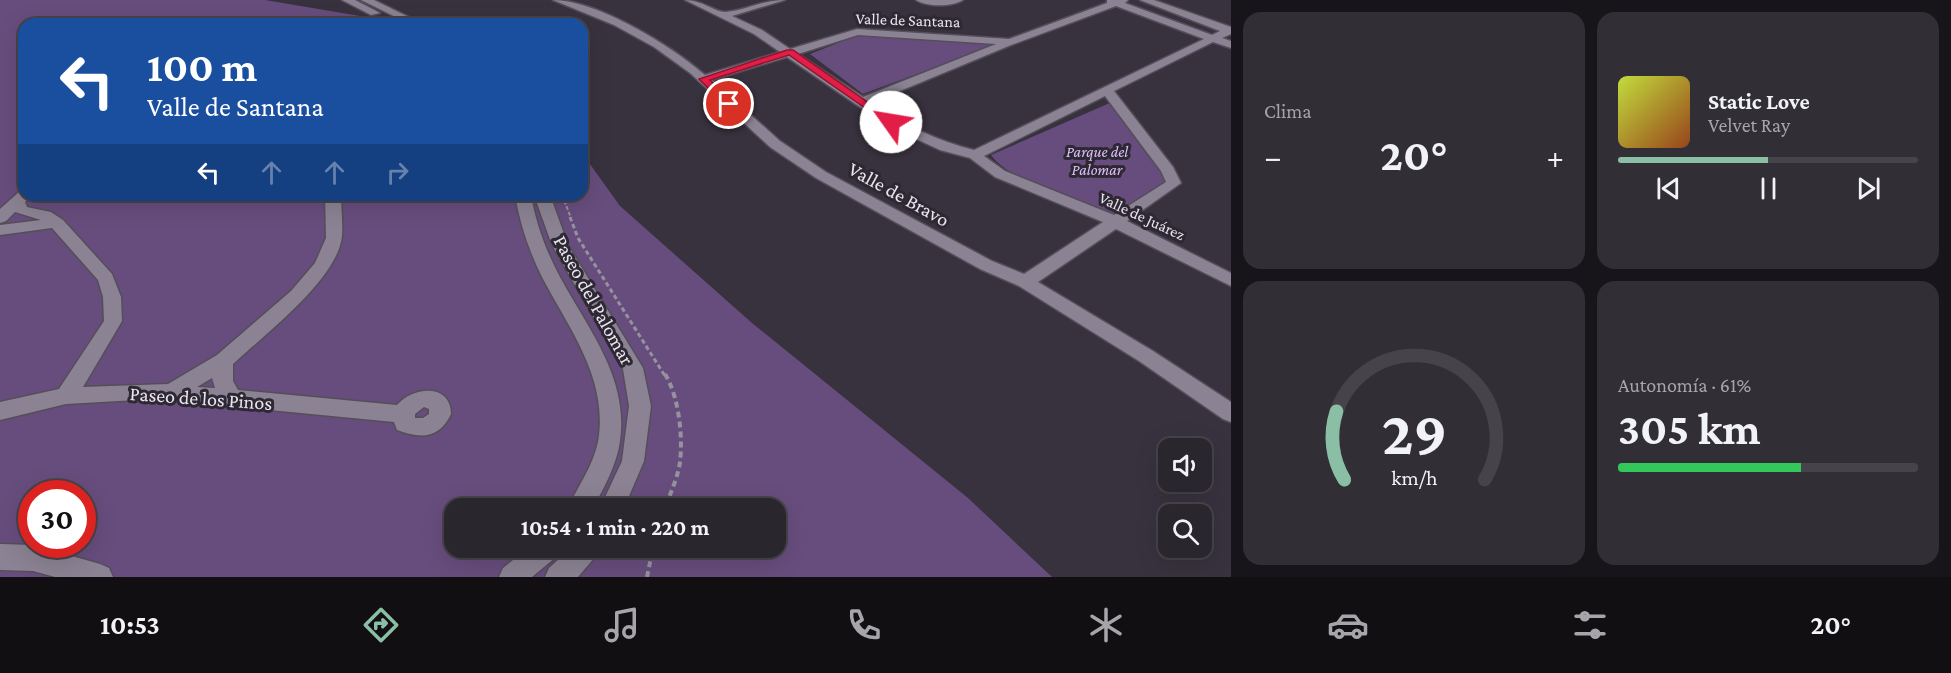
<!DOCTYPE html>
<html lang="es">
<meta charset="utf-8">
<style>
:root{--surface:#2a262e;--page:#322e36;--text:#f1f3f6;--muted:#a5a5aa;--line:#46434a;--accent:#8abfa5}
body{margin:0;font-family:"Crimson Pro",serif;background:var(--page);color:var(--text);height:100vh;display:flex;flex-direction:column;font-size:22px;white-space:nowrap}
*{box-sizing:border-box;margin:0}
p{font-size:20px;color:var(--muted)}
.icon{flex:none;width:33px;height:33px;fill:none;stroke:currentColor;stroke-width:2;stroke-linecap:round;stroke-linejoin:round}
.map{position:relative;flex:1;overflow:hidden}
.details{display:flex;flex-direction:column;gap:12px;padding:12px;background:#171519;width:720px}
.details>*{flex:none}
.banner{position:absolute;left:18px;top:18px;width:570px;height:183px;border-radius:18px;box-shadow:0 6px 24px #0002,0 0 0 2px var(--line);background:#1a4fa0;color:#fff;overflow:hidden}
.tools{position:absolute;left:1158px;top:438px;display:grid;gap:12px}
.tools a{display:grid;place-items:center;width:54px;height:54px;border-radius:12px;background:var(--surface);box-shadow:0 6px 24px #0002,0 0 0 2px var(--line);font-size:30px}
.speed{position:absolute;left:18px;top:480px;display:flex;gap:12px;font-size:30px;font-weight:700;text-align:center}
.speed>*{display:grid;place-content:center;width:78px;height:78px;border-radius:50%;background:var(--surface);box-shadow:0 6px 24px #0002,0 0 0 2px var(--line);line-height:1}
.speed .limit{border:9px solid #d22;background:#fff;color:#111}
.pin{position:absolute;display:grid;place-items:center;width:51px;height:51px;color:#fff;margin:-26px;border:3px solid #fff;border-radius:50%;box-shadow:0 2px 6px #0007}
.me{position:absolute;width:66px;margin:-33px;rotate:302deg;stroke-linejoin:round;filter:drop-shadow(0 0 4px #0008)}
.turn{display:flex;align-items:center;gap:21px;height:126px;padding:0 30px;font-size:27px}
.turn .icon{width:78px;height:78px;stroke-width:2.5}
.turn b{display:block;font-size:42px;line-height:51px}
.lanes{display:flex;align-items:center;height:57px;padding:0 30px;background:#0003;justify-content:center;gap:30px;direction:ltr}
.lanes .off{opacity:.35}
.big{font-size:45px;font-weight:700;line-height:1.1}
.details .card{flex:1;display:flex;flex-direction:column;justify-content:center;gap:9px;min-width:0;padding:0 21px;border-radius:18px;background:var(--page)}
.details .dial{align-items:center;gap:0}
.dial svg{height:156px;overflow:visible;fill:none;stroke:var(--line);stroke-width:7;stroke-linecap:round;text-anchor:middle}
.dial text{fill:var(--text);stroke:none}
.song{display:flex;align-items:center;gap:18px}
.cover{width:72px;height:72px;border-radius:9px;background:linear-gradient(135deg,hsl(70 70% 55%),hsl(20 70% 35%))}
.played{height:6px;border-radius:3px;background:linear-gradient(90deg,var(--accent) 50%,var(--line) 50%)}
.keys{display:flex;justify-content:space-around;direction:ltr}
.heat{display:flex;justify-content:space-between;align-items:center;font-size:33px;direction:ltr}
.charge{height:9px;border-radius:4px;background:linear-gradient(90deg,#34c759 61%,var(--line) 0)}
.details .tiles{flex:1;display:grid;gap:12px;grid-template-columns:repeat(2,1fr)}
.trip{position:absolute;left:444px;top:498px;width:342px;height:60px;border-radius:18px;background:var(--surface);box-shadow:0 6px 24px #0002,0 0 0 2px var(--line);font-weight:700;line-height:60px;text-align:center}
.dock{display:flex;height:96px;justify-content:space-around;align-items:center;background:#110f12;color:var(--muted)}
.dock .icon{width:42px;height:42px}
.dock .active{color:var(--accent)}
.dock b{font-size:27px;color:var(--text)}
main{display:flex;flex:1;min-height:0}
.map>svg:first-child{display:block}
.green{fill:#674d7d;fill-rule:evenodd}
.lines{fill:none;stroke-linecap:round;stroke-linejoin:round}
.minor-casing{stroke:#544e59;stroke-width:3}
.path-far3{stroke:#97939d;stroke-width:1.5;stroke-dasharray:3 1.5;stroke-linecap:butt}
.path-far2{stroke:#97939d;stroke-width:2;stroke-dasharray:4 2;stroke-linecap:butt}
.path-far1{stroke:#97939d;stroke-width:3;stroke-dasharray:4.5 3;stroke-linecap:butt}
.path{stroke:#97939d;stroke-width:4;stroke-dasharray:6 4;stroke-linecap:butt}
.minor{fill:#8b8393;fill-rule:evenodd}
.route{fill:#e11d48;stroke:#92132f;stroke-width:1.5}
.labels{text-anchor:middle;dominant-baseline:central;stroke-width:6;stroke-linejoin:round;paint-order:stroke}
.far-street-label{font-size:16px;fill:#e9e5ee;stroke:#2e2834}
.far-park-label{font-size:16px;font-style:italic;fill:#ddc0f9;stroke:#2e2834}
.street-label{font-size:20px;fill:#e9e5ee;stroke:#2e2834}
</style>
<main>
<div class="map">
<svg width="1231" height="577" viewBox="0 0 1231 577">
<rect width="100%" height="100%" fill="#38323e"/>
<path class="green" d="M 0,0 L 265,0 L 360,16 L 385,24 L 24,24 L 24,195 L 582,195 L 582,153 L 620,206 L 752,323 L 968,498 L 1052,577 L 0,577 ZM 32,494 L 82,494 L 82,544 L 32,544 ZM 454,508 L 776,508 L 776,548 L 454,548 Z
M 861,34 L 1000,43 L 863,94 L 810,54 Z
M 1112,102 L 1170,181 L 1113,216 C 1082,203 1009,181 991,155 Z"/>
<g class="lines">
<defs>
<path id="minor" d="M 342,0 L 355,0 L 380,13 L 371,15 Z
M 361,0 L 374,0 L 423,24 L 410,24 Z
M 553,0 C 597,0 672,46 705,75 L 780,52 L 754,34 L 685,0 C 702,0 715,12 725,12 C 743,11 762,0 785,0 L 732,16 L 762,30 L 790,49 L 857,29 L 1009,39 L 1107,3 L 1107,0 L 1128,0 L 1125,3 L 1212,35 L 1220,31 L 1140,0 L 1154,0 L 1231,27 L 1231,34 L 1222,38 L 1231,41 L 1231,48 L 1213,42 L 1114,91 L 1173,167 L 1181,183 L 1127,221 L 1231,273 L 1231,286 L 1116,229 L 1038,282 L 1153,351 L 1231,402 L 1231,422 L 1223,419 L 1139,361 L 1019,286 L 980,269 L 816,178 L 770,147 L 690,73 L 654,47 L 614,25 ZM 1116,6 L 1204,39 L 974,150 C 937,141 903,124 871,103 L 1011,45 ZM 858,35 L 996,44 L 863,97 L 798,54 ZM 787,57 L 886,125 L 940,150 L 970,158 L 995,177 L 1103,222 L 1024,274 L 992,261 L 826,172 L 780,141 L 712,80 ZM 1105,96 L 1161,171 L 1166,182 L 1114,215 L 1005,171 L 984,156 Z
M 916,0 L 963,0 C 952,7 927,7 916,0 Z
M 24,190 L 24,195 L 32,195 L 25,202 L 27,207 L 51,212 L 63,220 L 112,274 L 121,297 L 122,321 L 83,387 L 168,384 L 217,355 L 291,291 L 315,263 L 326,238 L 325,195 L 341,195 C 341,208 343,223 342,236 C 338,279 264,335 233,364 L 233,381 L 238,390 L 397,405 C 413,386 451,383 451,414 C 439,439 421,439 397,430 L 394,422 L 154,399 L 66,404 L 0,420 L 0,402 L 59,389 L 104,321 L 103,297 L 98,280 L 52,228 L 0,235 L 0,225 L 41,220 L 15,212 L 6,221 L 0,223 L 0,209 L 19,192 ZM 212,378 L 215,388 L 197,387 ZM 424,407 L 429,409 L 429,414 L 423,418 L 415,418 L 415,414 Z
M 515,195 L 531,195 C 536,224 546,251 560,277 C 588,329 629,378 620,441 C 617,464 604,488 593,508 L 568,508 C 578,486 593,466 598,442 C 609,379 569,329 542,277 C 529,251 520,224 515,195 Z
M 534,195 L 550,195 L 568,245 L 643,368 L 651,406 L 644,461 L 624,508 L 600,508 L 622,461 L 629,406 L 623,369 L 552,245 Z
M 0,544 L 33,545 L 100,564 L 109,568 L 113,577 L 55,577 L 33,571 L 0,570 Z
M 528,548 L 560,548 L 556,557 L 532,577 L 499,577 L 503,568 Z
M 571,548 L 599,548 L 595,557 L 578,577 L 545,577 L 549,568 Z"/>
</defs>
<use href="#minor" class="minor-casing"/>
<path class="path-far3" d="M 428,19 L 437,24"/>
<path class="path-far2" d="M 562,195 L 571,218"/>
<path class="path-far1" d="M 570,217 L 578,238 L 665,376"/>
<path class="path" d="M 665,374 C 679,397 683,436 680,462 C 678,477 670,494 665,508
M 647,577 L 653,548"/>
<use href="#minor" class="minor"/>
</g>
<path class="route" d="M 787,50 L 793,50 L 896,122 L 888,124 L 789,55 L 710,80 L 733,102 L 733,106 L 726,106 L 699,79 Z"/>
<g class="labels">
<g class="far-street-label">
<text transform="translate(908 20) rotate(2)">Valle de Santana</text>
<text transform="translate(1142 216) rotate(25)">Valle de Juárez</text>
</g>
<g class="far-park-label">
<text x="1097" y="151">Parque del<tspan x="1097" dy="18">Palomar</tspan></text>
</g>
<g class="street-label">
<text transform="translate(899 194) rotate(29)">Valle de Bravo</text>
<text transform="translate(594 300) rotate(61)">Paseo del Palomar</text>
<text transform="translate(201 398) rotate(4)">Paseo de los Pinos</text>
</g>
</g>
</svg>
<div class="tools">
<a><svg class="icon" aria-label="sound" viewBox="0 0 24 24"><path d="M4 9h4l5-4v14l-5-4H4zM17 9q2 3 0 6"/></svg></a>
<a><svg class="icon" aria-label="search" viewBox="0 0 24 24"><circle cx="10" cy="10" r="6"/><path d="M15 15l6 6"/></svg></a>
</div>
<div class="speed"><div class="limit">30</div></div>
<div class="pin" style="left:729px;top:104px;background:#d93025"><svg class="icon" aria-label="arrive" viewBox="0 0 24 24"><path d="M6 21V4h12l-3 4 3 4H6"/></svg></div>
<svg class="me" style="left:891px;top:122px" viewBox="-20 -20 40 40"><circle r="19" fill="#fff"/><path d="M0-13L10 11 0 6-10 11z" fill="#e11d48"/></svg>
<div class="trip">10:54 · 1 min · 220 m</div>
<div class="banner">
<div class="turn"><svg class="icon" aria-label="left" viewBox="0 0 24 24"><path d="M17 20v-9H6M10 6l-5 5 5 5"/></svg><div><b>100 m</b>Valle de Santana</div></div>
<div class="lanes"><svg class="icon" aria-label="left" viewBox="0 0 24 24"><path d="M17 20v-9H6M10 6l-5 5 5 5"/></svg><svg class="icon off" aria-label="ahead" viewBox="0 0 24 24"><path d="M12 20V5M6 11l6-6 6 6"/></svg><svg class="icon off" aria-label="ahead" viewBox="0 0 24 24"><path d="M12 20V5M6 11l6-6 6 6"/></svg><svg class="icon off" aria-label="right" viewBox="0 0 24 24"><path d="M7 20v-9h11M14 6l5 5-5 5"/></svg></div>
</div>
</div>
<section class="details">
<div class="tiles">
<div class="card"><p>Clima</p>
<div class="heat"><a>−</a><b class="big">20°</b><a>+</a></div>
</div>
<div class="card">
<div class="song"><i class="cover"></i><div><b>Static Love</b><p>Velvet Ray</p></div></div>
<div class="played"></div>
<div class="keys"><svg class="icon" aria-label="previous" viewBox="0 0 24 24"><path d="M18 5L8 12l10 7zM5 5v14"/></svg><svg class="icon" aria-label="pause" viewBox="0 0 24 24"><path d="M8 5v14M16 5v14"/></svg><svg class="icon" aria-label="next" viewBox="0 0 24 24"><path d="M6 5l10 7-10 7zM19 5v14"/></svg></div>
</div>
<div class="card dial"><svg viewBox="0 0 100 80">
<path d="M14 69A42 42 0 1 1 86 69"/>
<path d="M14 69A42 42 0 0 1 10 34" stroke="#8abfa5"/>
<text x="50" y="56" font-size="32" font-weight="700">29</text>
<text x="50" y="72" font-size="11">km/h</text>
</svg></div>
<div class="card"><p>Autonomía · 61%</p><b class="big">305 km</b><div class="charge"></div></div>
</div>
</section>
</main>
<nav class="dock">
<b>10:53</b>
<svg class="icon active" aria-label="directions" viewBox="0 0 24 24"><path d="M12 3l9 9-9 9-9-9zM9 14v-3h6M13 9l2 2-2 2"/></svg>
<svg class="icon" aria-label="music" viewBox="0 0 24 24"><path d="M9 18V5l10-2v13"/><circle cx="6" cy="18" r="3"/><circle cx="16" cy="16" r="3"/></svg>
<svg class="icon" aria-label="phone" viewBox="0 0 24 24"><path d="M5 4h4l2 5-3 2q2 4 5 5l2-3 5 2v4C11 20 4 13 5 4z"/></svg>
<svg class="icon" aria-label="climate" viewBox="0 0 24 24"><path d="M12 3v18M4 7l16 10M4 17L20 7"/></svg>
<svg class="icon" aria-label="car" viewBox="0 0 24 24"><path d="M5 17H2v-5l4-1 3-4h7l3 4 3 1v5h-3M9 17h6M6 11h13"/><circle cx="7" cy="17" r="2"/><circle cx="17" cy="17" r="2"/></svg>
<svg class="icon" aria-label="filters" viewBox="0 0 24 24"><path d="M4 7h16M4 17h16"/><circle cx="9" cy="7" r="2"/><circle cx="15" cy="17" r="2"/></svg>
<b>20°</b>
</nav>
